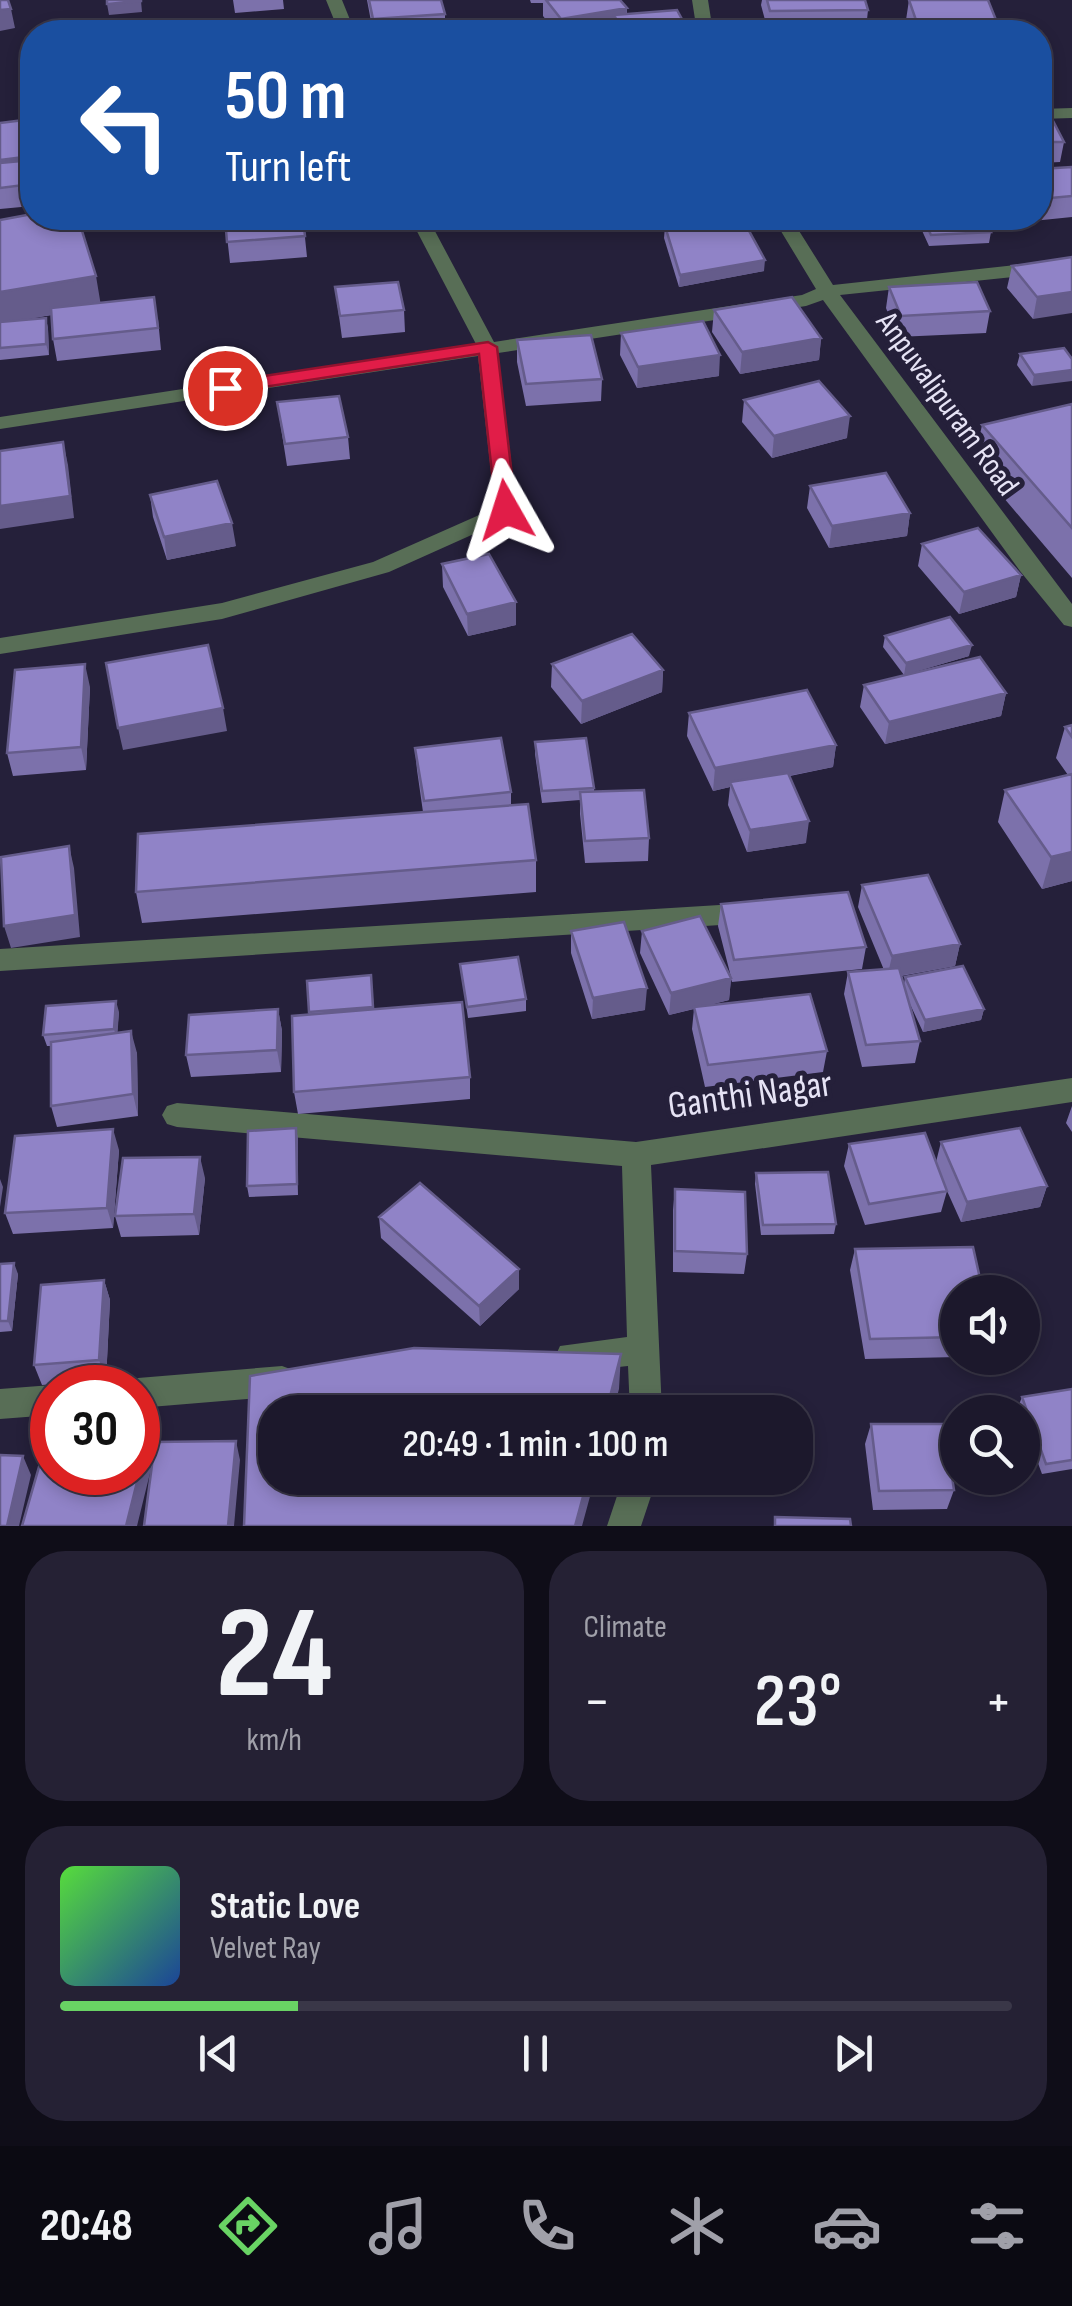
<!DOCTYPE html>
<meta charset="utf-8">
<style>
:root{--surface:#1c182c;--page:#252134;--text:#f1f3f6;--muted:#a0a0a9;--line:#3a3748;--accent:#69d364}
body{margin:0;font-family:"Sofia Sans Condensed",sans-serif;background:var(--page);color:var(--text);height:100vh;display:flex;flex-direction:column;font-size:38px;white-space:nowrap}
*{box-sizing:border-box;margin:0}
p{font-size:32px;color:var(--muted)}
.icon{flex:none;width:55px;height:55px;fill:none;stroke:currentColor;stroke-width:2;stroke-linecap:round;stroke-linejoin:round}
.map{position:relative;height:1526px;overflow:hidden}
.panel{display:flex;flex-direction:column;gap:25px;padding:25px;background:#0f0d18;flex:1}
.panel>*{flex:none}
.hud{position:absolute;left:20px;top:20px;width:1032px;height:210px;border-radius:40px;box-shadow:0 5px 15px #0003,0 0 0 2px var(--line);background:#1a4fa0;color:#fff;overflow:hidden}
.controls{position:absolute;left:940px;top:1275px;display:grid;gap:20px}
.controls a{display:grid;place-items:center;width:100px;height:100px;border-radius:50%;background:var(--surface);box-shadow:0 5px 15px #0003,0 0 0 2px var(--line);font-size:50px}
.speed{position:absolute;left:30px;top:1365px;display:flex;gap:20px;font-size:50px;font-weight:700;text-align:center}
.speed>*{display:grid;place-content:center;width:130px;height:130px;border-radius:50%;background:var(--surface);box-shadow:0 5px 15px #0003,0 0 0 2px var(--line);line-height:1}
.speed .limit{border:15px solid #d22;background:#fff;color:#111}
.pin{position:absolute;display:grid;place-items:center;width:85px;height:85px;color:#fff;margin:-42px;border:5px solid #fff;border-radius:50%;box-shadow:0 2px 10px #0007}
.me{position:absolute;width:110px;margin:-55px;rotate:354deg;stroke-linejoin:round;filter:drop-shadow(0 0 8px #0008)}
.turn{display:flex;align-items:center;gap:35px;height:210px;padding:0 40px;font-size:45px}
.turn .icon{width:130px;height:130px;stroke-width:2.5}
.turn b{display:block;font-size:70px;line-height:85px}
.big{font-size:75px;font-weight:600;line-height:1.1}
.panel .tile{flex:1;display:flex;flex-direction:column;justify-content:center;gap:15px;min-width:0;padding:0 35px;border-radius:40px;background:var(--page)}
.panel .dial{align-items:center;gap:0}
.dial b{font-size:130px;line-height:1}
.song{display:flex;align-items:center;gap:30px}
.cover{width:120px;height:120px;border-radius:15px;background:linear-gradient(135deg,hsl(110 70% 55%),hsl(220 70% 35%))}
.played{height:10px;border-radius:5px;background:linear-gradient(90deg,var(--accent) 25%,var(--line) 25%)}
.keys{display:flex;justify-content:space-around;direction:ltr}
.heat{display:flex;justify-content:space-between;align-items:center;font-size:55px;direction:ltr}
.panel .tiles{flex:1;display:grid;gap:25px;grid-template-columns:1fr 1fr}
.tile:last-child{grid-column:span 2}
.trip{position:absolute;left:258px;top:1395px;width:555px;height:100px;border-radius:40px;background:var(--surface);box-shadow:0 5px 15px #0003,0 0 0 2px var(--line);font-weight:600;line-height:100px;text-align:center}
.menu{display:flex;height:160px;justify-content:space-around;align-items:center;background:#0b0a12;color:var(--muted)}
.menu .icon{width:70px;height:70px}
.menu .current{color:var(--accent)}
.menu b{font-size:45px;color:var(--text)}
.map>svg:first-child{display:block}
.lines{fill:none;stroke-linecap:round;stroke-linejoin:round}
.minor{fill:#586e56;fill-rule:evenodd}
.wall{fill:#7c71ab}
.shaded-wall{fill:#655c8b}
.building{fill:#9083c7;stroke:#655c8b;stroke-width:2.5}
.route{fill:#e11d48;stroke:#92132f;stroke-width:2.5}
.labels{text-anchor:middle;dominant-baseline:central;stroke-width:10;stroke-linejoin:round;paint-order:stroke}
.street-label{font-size:32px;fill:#e6e3f5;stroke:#25203a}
.near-street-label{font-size:38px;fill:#e6e3f5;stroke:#25203a}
</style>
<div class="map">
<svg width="1072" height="1526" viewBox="0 0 1072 1526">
<rect width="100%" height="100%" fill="#25203a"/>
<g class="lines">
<path class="minor" d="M 326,0 L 342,0 L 355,32 L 339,32 Z
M 692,0 L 708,0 L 713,32 L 697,32 Z
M 1072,108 L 1072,118 L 1040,119 L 1040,109 Z
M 410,218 L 428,218 L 494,342 L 802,295 L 816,289 L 773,218 L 791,218 L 833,285 L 1072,259 L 1072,271 L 840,295 L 1072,604 L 1072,627 L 1064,625 L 1020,571 L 823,300 L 806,306 L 498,353 L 517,511 L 514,516 L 389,572 L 222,619 L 0,654 L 0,638 L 222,603 L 373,562 L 495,508 L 478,356 L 0,429 L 0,417 L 476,344 Z
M 752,903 L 761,906 L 765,913 L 761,920 L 752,923 L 0,971 L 0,949 Z
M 1072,1078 L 1072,1102 L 651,1165 L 662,1412 L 630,1412 L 628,1366 L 571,1372 L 560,1368 L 555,1357 L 560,1346 L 627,1337 L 622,1166 L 177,1127 L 167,1124 L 162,1115 L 167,1106 L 177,1103 L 636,1142 Z
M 282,1366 L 293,1370 L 298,1381 L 293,1392 L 282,1396 L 138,1408 L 138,1388 L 124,1388 L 138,1378 Z
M 52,1385 L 59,1388 L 52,1388 L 52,1415 L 0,1419 L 0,1389 Z
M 623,1478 L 657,1478 L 641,1526 L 607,1526 Z"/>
</g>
<path class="wall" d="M 233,0 L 283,0 L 284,9 L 235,13 Z
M 367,0 L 441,0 L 445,14 L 445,32 L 373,32 Z
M 530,0 L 620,0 L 627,8 L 627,14 L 677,10 L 689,32 L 614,32 L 614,30 L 598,32 L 556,32 L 543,16 L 543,3 L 531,3 Z
M 762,0 L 865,0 L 868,10 L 866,29 L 768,31 L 761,5 Z
M 909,0 L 998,25 L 997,32 L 1040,32 L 910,32 L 906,20 Z
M 1040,33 L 1049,56 L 1045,76 L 1040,76 Z
M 1040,116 L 1064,142 L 1060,162 L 1040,163 Z
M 32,119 L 32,206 L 0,209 L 0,123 Z
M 1072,167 L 1072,217 L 1023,222 L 1020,218 L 1040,218 L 1040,169 Z
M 225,218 L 303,218 L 307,257 L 230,263 Z
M 437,218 L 488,218 L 488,221 L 439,226 Z
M 920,218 L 984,218 L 991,232 L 989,243 L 929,246 L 919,224 Z
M 0,220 L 101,303 L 158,319 L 161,350 L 57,361 L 53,339 L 52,315 L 21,320 L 46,318 L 48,329 L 49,355 L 0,360 Z
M 665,226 L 764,271 L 679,287 L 664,238 Z
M 1072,257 L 1033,319 L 1007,288 L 1012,266 Z
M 335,287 L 404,310 L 405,332 L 342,338 Z
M 889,287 L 990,311 L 986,333 L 897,337 L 886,308 Z
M 714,310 L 821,338 L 819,360 L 740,374 L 712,332 Z
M 621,333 L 719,376 L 637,388 L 620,355 Z
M 517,340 L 602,379 L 601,401 L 526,406 L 517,362 Z
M 1064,348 L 1032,386 L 1017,365 L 1020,354 Z
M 744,400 L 847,438 L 772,458 L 742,422 Z
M 277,402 L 348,437 L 350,459 L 287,466 Z
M 1072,404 L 1072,578 L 974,463 L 982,425 Z
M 810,486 L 910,513 L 907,536 L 829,548 L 807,508 Z
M 150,495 L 236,546 L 167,560 L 153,517 Z
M 922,544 L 1021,575 L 1016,597 L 959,614 L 918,566 Z
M 442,564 L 516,602 L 516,625 L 468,636 L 443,587 Z
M 885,636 L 969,656 L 904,675 L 883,647 Z
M 552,664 L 663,670 L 662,692 L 581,724 L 551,687 Z
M 864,685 L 1006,693 L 1001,716 L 885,744 L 860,707 Z
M 90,687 L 86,770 L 13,776 L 7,753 Z
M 689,713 L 836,745 L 833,767 L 790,776 L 806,843 L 747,852 L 728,805 L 730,787 L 713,791 L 687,736 Z
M 1072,725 L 1072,881 L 1042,889 L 998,822 L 1005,790 L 1068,775 L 1056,758 L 1065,727 Z
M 535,742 L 594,788 L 594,791 L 649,838 L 648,861 L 585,863 L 580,814 L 580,800 L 542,803 L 535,754 Z
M 415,748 L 511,792 L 511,805 L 536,860 L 536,892 L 142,923 L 136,892 L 423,812 L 417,770 Z
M 862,885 L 960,944 L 955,966 L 901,976 L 904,984 L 905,977 L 984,1009 L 981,1020 L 923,1032 L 909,1002 L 920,1041 L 915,1063 L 862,1067 L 844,994 L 848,972 L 884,970 L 858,907 Z
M 721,904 L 866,947 L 862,969 L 732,982 L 731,979 L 729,1000 L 709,1005 L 827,1051 L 823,1072 L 705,1087 L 692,1029 L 694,1009 L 669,1015 L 640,953 L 642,931 L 731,977 L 718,926 Z
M 571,931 L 645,1010 L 592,1019 L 571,953 Z
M 460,964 L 526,999 L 526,1011 L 468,1018 Z
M 371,975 L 374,1009 L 470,1077 L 470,1099 L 298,1114 L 294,1092 L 309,1015 L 307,981 Z
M 278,1009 L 282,1031 L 281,1072 L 191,1077 L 186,1055 Z
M 119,1012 L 117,1033 L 137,1053 L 138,1116 L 57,1127 L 51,1106 L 51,1046 L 47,1046 L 43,1035 Z
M 1072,1106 L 1072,1132 L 1066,1123 Z
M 296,1128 L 298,1140 L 298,1195 L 249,1197 L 247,1186 Z
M 941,1142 L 1047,1186 L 1040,1207 L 961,1222 L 943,1182 L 947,1191 L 941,1212 L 865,1225 L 844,1166 L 849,1144 L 936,1162 Z
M 119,1150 L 113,1228 L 13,1234 L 5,1213 Z
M 756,1173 L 836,1224 L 834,1234 L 761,1235 L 755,1184 Z
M 205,1178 L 199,1235 L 121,1237 L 115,1216 Z
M 675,1189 L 747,1254 L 744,1274 L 673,1272 L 673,1210 Z
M 379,1217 L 519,1289 L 480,1326 L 381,1238 Z
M 855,1249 L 958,1292 L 958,1357 L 865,1359 L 850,1270 Z
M 0,1264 L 18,1274 L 12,1331 L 0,1332 Z
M 104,1280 L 110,1300 L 106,1380 L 42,1385 L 34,1365 Z
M 1072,1389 L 1072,1469 L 1042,1474 L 1022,1420 L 1022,1412 L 1020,1412 L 1018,1407 L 1022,1397 Z
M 871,1424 L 954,1490 L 947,1509 L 873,1510 L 865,1444 Z"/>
<path class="shaded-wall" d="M 141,1 L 142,12 L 109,15 L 107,4 Z
M 627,8 L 626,28 L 614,15 L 614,30 L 598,32 L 561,32 L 561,19 Z
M 11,9 L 15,28 L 0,31 L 0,10 Z
M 32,156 L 32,177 L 0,181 L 0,160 Z
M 652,218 L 674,218 L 651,222 Z
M 765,260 L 764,271 L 679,287 L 680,275 Z
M 96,276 L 101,306 L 0,324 L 0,292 Z
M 1072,292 L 1072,313 L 1033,319 L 1037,297 Z
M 46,318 L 48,329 L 49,355 L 46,344 Z
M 821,338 L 819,360 L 740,374 L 742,352 Z
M 720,355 L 719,376 L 637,388 L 638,367 Z
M 1072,370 L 1072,381 L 1032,386 L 1034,375 Z
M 850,416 L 847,438 L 772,458 L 774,436 Z
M 63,442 L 68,465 L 74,518 L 0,529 L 0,506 Z
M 910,513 L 907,536 L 829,548 L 832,526 Z
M 232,523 L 236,546 L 167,560 L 164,537 Z
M 1021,575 L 1016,597 L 959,614 L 964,592 Z
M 516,602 L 516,625 L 468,636 L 467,614 Z
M 972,645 L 969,656 L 904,675 L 906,663 Z
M 85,664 L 90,687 L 86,770 L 81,747 Z
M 663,670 L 662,692 L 581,724 L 582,701 Z
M 1006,693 L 1001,716 L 885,744 L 889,722 Z
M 223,708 L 227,731 L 123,750 L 118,728 Z
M 836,745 L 833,767 L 732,787 L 730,782 L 730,787 L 713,791 L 715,768 Z
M 809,821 L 806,843 L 747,852 L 750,830 Z
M 69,846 L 74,868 L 80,937 L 11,948 L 4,926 Z
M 1072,852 L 1072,881 L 1042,889 L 1051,857 Z
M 960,944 L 955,966 L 887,978 L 892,956 Z
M 731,978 L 729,1000 L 669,1015 L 671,993 Z
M 647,988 L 645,1010 L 592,1019 L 593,998 Z
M 116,1001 L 119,1012 L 117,1041 L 114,1029 Z
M 278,1009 L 282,1031 L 281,1072 L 277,1050 Z
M 984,1009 L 981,1020 L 923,1032 L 925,1020 Z
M 131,1031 L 137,1053 L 138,1116 L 133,1094 Z
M 296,1128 L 298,1140 L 298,1195 L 297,1184 Z
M 113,1129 L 119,1150 L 113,1228 L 107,1208 Z
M 200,1157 L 205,1178 L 199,1235 L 194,1214 Z
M 0,1179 L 3,1187 L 0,1207 Z
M 1047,1186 L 1040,1207 L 961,1222 L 967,1202 Z
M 14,1263 L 18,1274 L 12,1331 L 8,1321 Z
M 519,1269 L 519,1289 L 480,1326 L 479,1306 Z
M 104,1280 L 110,1300 L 106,1380 L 99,1360 Z
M 621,1354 L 619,1389 L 613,1412 L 606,1412 Z
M 236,1441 L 240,1460 L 234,1526 L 228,1526 Z
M 145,1450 L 151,1469 L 137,1526 L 126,1526 Z
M 23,1456 L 31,1475 L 19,1526 L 7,1526 Z
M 588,1478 L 595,1478 L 582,1526 L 575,1526 Z"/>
<path class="building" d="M 0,0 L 8,0 L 11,9 L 0,10 Z
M 107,0 L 141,0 L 141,1 L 107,4 Z
M 369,0 L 441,0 L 445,14 L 373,19 Z
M 546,0 L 620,0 L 627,8 L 561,19 Z
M 767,0 L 865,0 L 868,10 L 770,11 Z
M 909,0 L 988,0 L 998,25 L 918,26 Z
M 677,10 L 689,32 L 623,32 L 614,15 Z
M 193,25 L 198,32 L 159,32 L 159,31 Z
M 1040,33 L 1049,56 L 1040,56 Z
M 1050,115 L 1064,142 L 1040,142 L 1040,116 Z
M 32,119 L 32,156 L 0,160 L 0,123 Z
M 32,160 L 32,184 L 0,188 L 0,163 Z
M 1072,167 L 1072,196 L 1040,199 L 1040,169 Z
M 32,214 L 32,218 L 78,218 L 96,276 L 0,292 L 0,220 Z
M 225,218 L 303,218 L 305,236 L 227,242 Z
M 742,218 L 765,260 L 680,275 L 665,226 Z
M 923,218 L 984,218 L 991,232 L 931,235 Z
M 1072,257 L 1072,292 L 1037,297 L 1012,266 Z
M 398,282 L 404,310 L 340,316 L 335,287 Z
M 977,282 L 990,311 L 901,316 L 889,287 Z
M 154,297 L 158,328 L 53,339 L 51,308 Z
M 792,297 L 821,338 L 742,352 L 714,310 Z
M 46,318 L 46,344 L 0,348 L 0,322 Z
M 703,321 L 720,355 L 638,367 L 621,333 Z
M 591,335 L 602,379 L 526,384 L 517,340 Z
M 1064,348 L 1072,359 L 1072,370 L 1034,375 L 1020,354 Z
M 819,381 L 850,416 L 774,436 L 744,400 Z
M 339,396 L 348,437 L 285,444 L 277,402 Z
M 1072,404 L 1072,528 L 982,425 Z
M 63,442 L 70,496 L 0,506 L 0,451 Z
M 886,473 L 910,513 L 832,526 L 810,486 Z
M 217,481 L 232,523 L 164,537 L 150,495 Z
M 978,528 L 1021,575 L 964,592 L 922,544 Z
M 489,554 L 516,602 L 467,614 L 442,564 Z
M 950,617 L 972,645 L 906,663 L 885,636 Z
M 632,634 L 663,670 L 582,701 L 552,664 Z
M 208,645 L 223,708 L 118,728 L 106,663 Z
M 980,657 L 1006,693 L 889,722 L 864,685 Z
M 85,664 L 81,747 L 7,753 L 15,670 Z
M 807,690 L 836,745 L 715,768 L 689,713 Z
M 1072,725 L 1072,737 L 1065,727 Z
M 501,738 L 511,792 L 424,801 L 415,748 Z
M 586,738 L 594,788 L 542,791 L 535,742 Z
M 788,773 L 809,821 L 750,830 L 730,782 Z
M 1072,774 L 1072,852 L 1051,857 L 1005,790 Z
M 644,790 L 649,838 L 585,841 L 580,792 Z
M 528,804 L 536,860 L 136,892 L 138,834 Z
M 69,846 L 75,915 L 4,926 L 1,857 Z
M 928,875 L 960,944 L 892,956 L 862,885 Z
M 848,892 L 866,947 L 734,960 L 721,904 Z
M 700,916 L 731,978 L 671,993 L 642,931 Z
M 624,922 L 647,988 L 593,998 L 571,931 Z
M 518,957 L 526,999 L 467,1007 L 460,964 Z
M 963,966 L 984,1009 L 925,1020 L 905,977 Z
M 899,968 L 920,1041 L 866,1045 L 848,972 Z
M 371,975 L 373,1007 L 309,1012 L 307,981 Z
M 810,994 L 827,1051 L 708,1065 L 694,1007 Z
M 116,1001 L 114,1029 L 43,1035 L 46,1006 Z
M 462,1002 L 470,1077 L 294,1092 L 292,1016 Z
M 278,1009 L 277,1050 L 186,1055 L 189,1015 Z
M 131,1031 L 133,1094 L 51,1106 L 51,1042 Z
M 296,1128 L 297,1184 L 247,1186 L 248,1131 Z
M 1020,1128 L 1047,1186 L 967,1202 L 941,1142 Z
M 113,1129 L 107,1208 L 5,1213 L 15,1136 Z
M 925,1133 L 947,1191 L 869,1204 L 849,1144 Z
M 200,1157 L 194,1214 L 115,1216 L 123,1158 Z
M 828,1172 L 836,1224 L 763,1225 L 756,1173 Z
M 420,1183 L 519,1269 L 479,1306 L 379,1217 Z
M 675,1189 L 745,1192 L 747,1254 L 675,1251 Z
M 973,1247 L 983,1292 L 958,1292 L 958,1337 L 870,1339 L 855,1249 Z
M 14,1263 L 8,1321 L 0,1321 L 0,1264 Z
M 104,1280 L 99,1360 L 34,1365 L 41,1285 Z
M 414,1348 L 621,1354 L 606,1412 L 275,1412 L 275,1478 L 588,1478 L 575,1526 L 244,1526 L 250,1376 Z
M 1072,1389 L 1072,1460 L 1046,1464 L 1022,1397 Z
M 871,1424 L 944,1424 L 954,1490 L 879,1491 Z
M 47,1439 L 52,1440 L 52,1472 L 138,1472 L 138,1449 L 145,1450 L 126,1526 L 22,1526 Z
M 236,1441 L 228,1526 L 144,1526 L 155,1442 Z
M 0,1455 L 23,1456 L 7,1526 L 0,1526 Z
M 775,1517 L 850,1519 L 851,1526 L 775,1526 Z"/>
<path class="route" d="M 488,342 L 497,347 L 516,510 L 506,517 L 496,510 L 479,354 L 225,393 L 216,388 L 225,382 Z"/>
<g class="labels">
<g class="street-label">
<text transform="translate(947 404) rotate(54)">Anpuvalipuram Road</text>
</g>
<g class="near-street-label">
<text transform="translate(750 1095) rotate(-8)">Ganthi Nagar</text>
</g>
</g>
</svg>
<div class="controls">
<a><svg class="icon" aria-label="sound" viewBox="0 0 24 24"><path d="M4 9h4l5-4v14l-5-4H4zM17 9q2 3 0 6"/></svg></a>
<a><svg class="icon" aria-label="search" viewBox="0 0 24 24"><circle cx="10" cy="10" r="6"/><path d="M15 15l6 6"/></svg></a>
</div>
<div class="speed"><div class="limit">30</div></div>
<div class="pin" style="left:225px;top:388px;background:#d93025"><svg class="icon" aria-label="arrive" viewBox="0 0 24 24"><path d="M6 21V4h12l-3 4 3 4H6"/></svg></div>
<svg class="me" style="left:506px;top:510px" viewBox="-20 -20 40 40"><path d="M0-17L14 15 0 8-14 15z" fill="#e11d48" stroke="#fff" stroke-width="4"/></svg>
<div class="trip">20:49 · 1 min · 100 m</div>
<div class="hud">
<div class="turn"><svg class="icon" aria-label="left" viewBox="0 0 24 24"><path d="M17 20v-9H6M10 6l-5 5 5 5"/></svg><div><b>50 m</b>Turn left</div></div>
</div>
</div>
<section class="panel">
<div class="tiles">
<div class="tile dial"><b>24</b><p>km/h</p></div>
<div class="tile"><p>Climate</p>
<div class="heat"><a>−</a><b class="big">23°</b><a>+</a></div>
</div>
<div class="tile">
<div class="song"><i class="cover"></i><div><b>Static Love</b><p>Velvet Ray</p></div></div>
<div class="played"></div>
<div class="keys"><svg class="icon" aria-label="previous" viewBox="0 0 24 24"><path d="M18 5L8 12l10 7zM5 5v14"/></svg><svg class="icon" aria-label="pause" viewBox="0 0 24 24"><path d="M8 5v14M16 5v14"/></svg><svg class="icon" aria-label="next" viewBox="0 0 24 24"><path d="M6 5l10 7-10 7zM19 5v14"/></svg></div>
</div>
</div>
</section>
<nav class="menu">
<b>20:48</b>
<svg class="icon current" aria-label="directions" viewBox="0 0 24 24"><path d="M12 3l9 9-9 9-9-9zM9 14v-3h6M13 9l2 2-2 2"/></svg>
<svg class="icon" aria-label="music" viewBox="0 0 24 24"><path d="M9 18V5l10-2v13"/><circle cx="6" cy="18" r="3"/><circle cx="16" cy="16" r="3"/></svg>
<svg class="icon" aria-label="phone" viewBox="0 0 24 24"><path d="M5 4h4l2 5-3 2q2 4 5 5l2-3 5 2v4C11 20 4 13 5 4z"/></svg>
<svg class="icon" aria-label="climate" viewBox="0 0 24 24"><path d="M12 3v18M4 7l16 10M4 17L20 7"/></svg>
<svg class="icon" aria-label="car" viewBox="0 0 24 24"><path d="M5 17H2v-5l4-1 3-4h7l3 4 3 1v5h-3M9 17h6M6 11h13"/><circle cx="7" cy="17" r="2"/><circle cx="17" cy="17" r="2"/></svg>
<svg class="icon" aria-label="filters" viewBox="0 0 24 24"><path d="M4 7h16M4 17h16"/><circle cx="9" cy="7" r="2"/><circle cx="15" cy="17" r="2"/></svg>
</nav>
